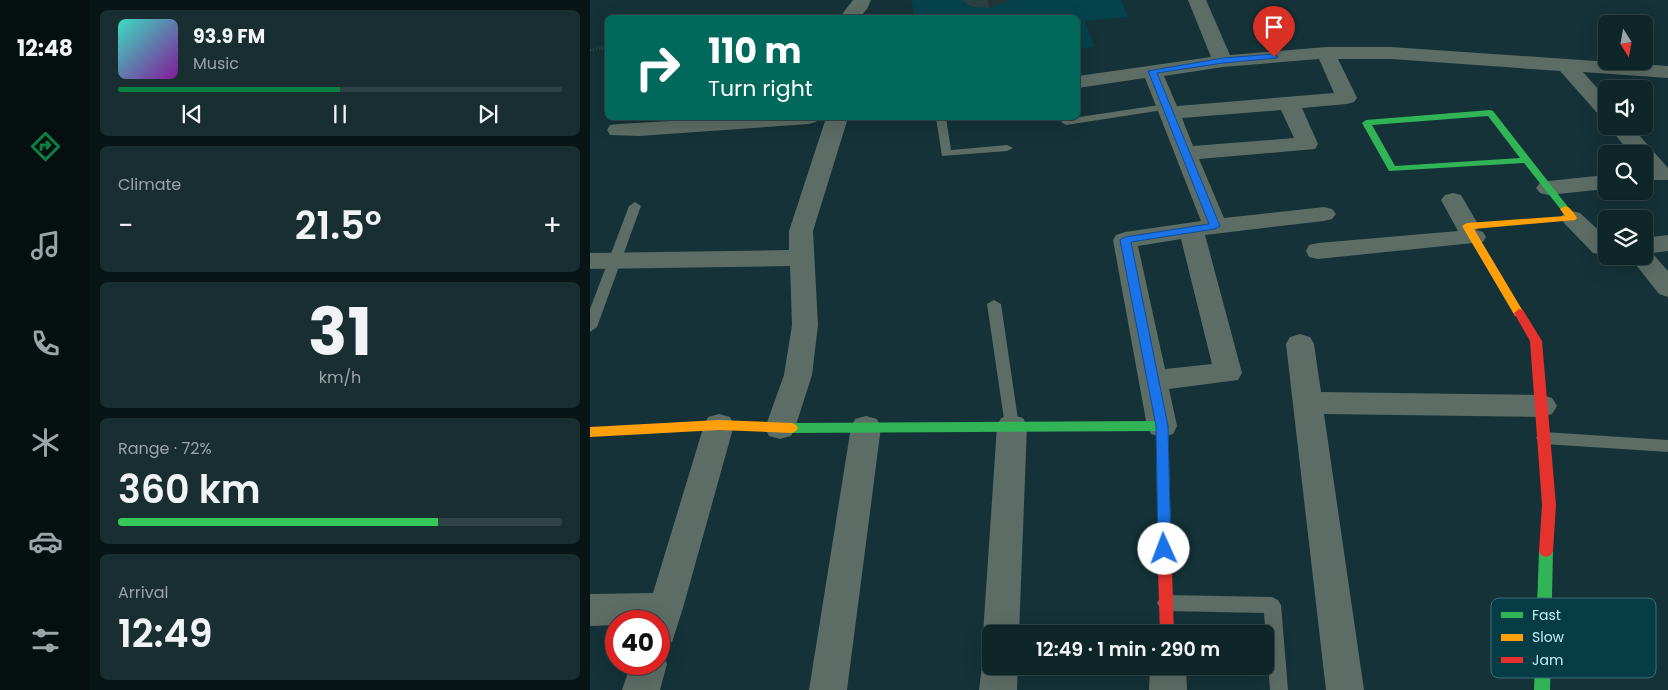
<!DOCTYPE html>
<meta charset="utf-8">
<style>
:root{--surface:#0f2629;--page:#182e31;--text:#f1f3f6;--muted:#9ba5a8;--line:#2f4346;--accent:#0b8043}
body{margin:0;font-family:Poppins,sans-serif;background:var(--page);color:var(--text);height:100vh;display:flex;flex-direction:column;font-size:19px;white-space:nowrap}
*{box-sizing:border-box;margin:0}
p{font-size:16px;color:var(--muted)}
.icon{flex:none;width:28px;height:28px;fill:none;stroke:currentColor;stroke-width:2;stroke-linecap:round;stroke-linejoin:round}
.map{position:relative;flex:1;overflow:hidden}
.side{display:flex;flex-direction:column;gap:10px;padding:10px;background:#081517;width:500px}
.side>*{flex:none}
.top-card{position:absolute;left:15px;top:15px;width:475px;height:105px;border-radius:8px;box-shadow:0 5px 20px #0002,0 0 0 1px var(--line);background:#00695c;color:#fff;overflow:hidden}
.needle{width:32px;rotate:169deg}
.fabs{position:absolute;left:1008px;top:15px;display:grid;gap:10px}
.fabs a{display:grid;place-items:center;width:55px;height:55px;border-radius:8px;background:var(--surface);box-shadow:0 5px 20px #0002,0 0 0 1px var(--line);font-size:25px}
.speed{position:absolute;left:15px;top:610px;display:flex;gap:10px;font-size:25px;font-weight:700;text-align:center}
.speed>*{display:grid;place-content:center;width:65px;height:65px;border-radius:50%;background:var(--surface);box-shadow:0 5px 20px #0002,0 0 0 1px var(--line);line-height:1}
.speed .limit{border:8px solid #d22;background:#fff;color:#111}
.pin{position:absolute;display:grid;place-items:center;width:42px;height:42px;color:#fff;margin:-51px -21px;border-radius:50% 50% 50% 0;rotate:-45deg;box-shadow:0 0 5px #0007}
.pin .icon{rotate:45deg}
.me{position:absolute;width:55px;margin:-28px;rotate:358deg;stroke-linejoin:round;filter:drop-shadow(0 0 4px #0008)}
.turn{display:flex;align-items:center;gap:18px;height:105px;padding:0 20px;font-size:22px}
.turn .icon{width:65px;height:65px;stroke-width:2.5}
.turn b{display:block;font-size:35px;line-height:42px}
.big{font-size:38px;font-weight:600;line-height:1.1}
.side .card{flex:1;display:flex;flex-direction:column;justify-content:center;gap:8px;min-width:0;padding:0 18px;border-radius:8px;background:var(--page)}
.side .dial{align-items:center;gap:0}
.dial b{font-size:65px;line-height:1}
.song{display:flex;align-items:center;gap:15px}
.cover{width:60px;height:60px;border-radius:8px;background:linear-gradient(135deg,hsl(170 70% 55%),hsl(290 70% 35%))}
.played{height:5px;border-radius:2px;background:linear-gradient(90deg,var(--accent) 50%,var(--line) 50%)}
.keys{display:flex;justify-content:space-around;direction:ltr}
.heat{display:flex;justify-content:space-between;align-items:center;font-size:28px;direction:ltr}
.charge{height:8px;border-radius:4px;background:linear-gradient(90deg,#34c759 72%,var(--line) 0)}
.trip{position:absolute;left:392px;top:625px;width:292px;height:50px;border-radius:8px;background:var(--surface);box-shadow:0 5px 20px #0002,0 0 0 1px var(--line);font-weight:600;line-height:50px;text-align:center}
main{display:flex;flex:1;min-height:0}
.menu{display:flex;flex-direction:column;width:90px;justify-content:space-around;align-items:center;background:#060f10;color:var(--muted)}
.menu .icon{width:35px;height:35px}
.menu .on{color:var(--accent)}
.menu b{font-size:22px;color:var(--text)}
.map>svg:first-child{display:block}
.built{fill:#06424c}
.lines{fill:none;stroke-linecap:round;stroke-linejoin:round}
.path{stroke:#556967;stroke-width:2.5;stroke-dasharray:0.5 2.5;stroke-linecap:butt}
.lane{fill:#5c6d65;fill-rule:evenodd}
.street{fill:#5c6d65;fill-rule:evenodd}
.fast{fill:#30b455;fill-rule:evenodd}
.slow{fill:#ff9f0a;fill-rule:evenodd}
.jam{fill:#e5322d;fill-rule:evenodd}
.wall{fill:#2a4043}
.shaded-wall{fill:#223437}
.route{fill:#1a73e8;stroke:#114b97}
.key{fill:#053c46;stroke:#3e717b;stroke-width:1}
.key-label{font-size:14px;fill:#c4eef8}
</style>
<main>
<nav class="menu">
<b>12:48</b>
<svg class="icon on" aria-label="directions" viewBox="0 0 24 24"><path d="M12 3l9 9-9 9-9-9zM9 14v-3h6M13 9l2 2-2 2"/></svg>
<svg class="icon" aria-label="music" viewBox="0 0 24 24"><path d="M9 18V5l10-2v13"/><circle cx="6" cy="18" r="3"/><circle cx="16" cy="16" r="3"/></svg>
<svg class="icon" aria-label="phone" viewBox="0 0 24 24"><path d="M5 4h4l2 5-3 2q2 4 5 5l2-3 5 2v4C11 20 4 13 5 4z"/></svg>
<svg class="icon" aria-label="climate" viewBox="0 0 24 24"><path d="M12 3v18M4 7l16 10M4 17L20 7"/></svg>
<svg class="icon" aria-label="car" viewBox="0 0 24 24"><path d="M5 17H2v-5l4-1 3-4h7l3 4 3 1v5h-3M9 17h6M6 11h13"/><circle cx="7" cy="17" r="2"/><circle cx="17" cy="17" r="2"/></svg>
<svg class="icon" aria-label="filters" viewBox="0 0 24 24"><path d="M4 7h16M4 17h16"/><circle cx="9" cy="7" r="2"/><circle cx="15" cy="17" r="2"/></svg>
</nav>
<section class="side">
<div class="card">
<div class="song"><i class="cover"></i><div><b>93.9 FM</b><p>Music</p></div></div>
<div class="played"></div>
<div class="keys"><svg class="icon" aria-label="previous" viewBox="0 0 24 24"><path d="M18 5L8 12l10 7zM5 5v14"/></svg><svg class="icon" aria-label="pause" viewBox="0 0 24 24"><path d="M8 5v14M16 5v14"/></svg><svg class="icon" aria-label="next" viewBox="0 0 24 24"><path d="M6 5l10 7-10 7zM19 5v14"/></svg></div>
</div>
<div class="card"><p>Climate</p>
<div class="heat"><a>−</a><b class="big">21.5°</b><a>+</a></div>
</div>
<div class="card dial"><b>31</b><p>km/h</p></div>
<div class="card"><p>Range · 72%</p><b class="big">360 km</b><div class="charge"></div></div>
<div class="card"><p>Arrival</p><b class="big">12:49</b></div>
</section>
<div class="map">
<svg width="1078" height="690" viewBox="0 0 1078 690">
<rect width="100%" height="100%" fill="#143237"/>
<path class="built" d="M 321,0 L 531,0 L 538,17 L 495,21 L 504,47 L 488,49 L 488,18 L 325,17 Z"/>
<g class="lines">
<path class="path" d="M 0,50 L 18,47"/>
<path class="lane" d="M 576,104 L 581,107 L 580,109 L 476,125 L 471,122 L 476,119 Z
M 346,118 L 356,118 L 361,150 L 417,145 L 423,148 L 417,151 L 352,156 Z
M 45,202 L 51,206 L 7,327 L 0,332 L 0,309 L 39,206 Z
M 404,300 L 411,304 L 429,426 L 427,430 L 417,430 L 415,426 L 397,304 Z
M 954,432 L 1078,440 L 1078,452 L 954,444 L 949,442 L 946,438 L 949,434 Z
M 576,595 L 682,597 L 688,600 L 691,605 L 698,690 L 680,690 L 674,613 L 576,611 L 570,608 L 567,603 L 570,598 Z"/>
<path class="street" d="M 263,0 L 281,0 L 277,9 L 269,18 L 249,18 Z
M 598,0 L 616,0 L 640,55 L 736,47 L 801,47 L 1078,66 L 1078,78 L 993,72 L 1016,98 L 1016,117 L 1009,115 L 970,71 L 801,59 L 748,59 L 767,98 L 764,102 L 757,104 L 712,108 L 728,144 L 725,149 L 609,159 L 634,218 L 734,207 L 742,209 L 746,214 L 742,219 L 734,221 L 615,235 L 652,373 L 648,380 L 579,389 L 587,426 L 583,434 L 572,437 L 561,434 L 557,426 L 523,240 L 526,235 L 535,232 L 611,221 L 555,78 L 488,88 L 488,76 L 621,57 ZM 729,59 L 744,93 L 587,106 L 574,76 L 633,67 ZM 691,110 L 704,138 L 603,146 L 592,118 ZM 591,239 L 622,364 L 575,369 L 548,246 Z
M 135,118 L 230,118 L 226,122 L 219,124 L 49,136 L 20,135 L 17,130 L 20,125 L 28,124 Z
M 236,118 L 258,118 L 223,231 L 228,325 L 222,375 L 205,428 L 201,436 L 190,439 L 179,436 L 175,428 L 194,375 L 202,325 L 200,266 L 0,269 L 0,253 L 199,250 L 199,231 Z
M 1018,126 L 1041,126 L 1078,168 L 1078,180 L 1064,180 L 1054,168 L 1054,154 L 1041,154 Z
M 1016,175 L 1016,189 L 958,195 L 950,193 L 946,188 L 950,183 L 958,181 Z
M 863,193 L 871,195 L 889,226 L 886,230 L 893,232 L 896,237 L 893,242 L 728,259 L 719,257 L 716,251 L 719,245 L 728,243 L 868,231 L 851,200 L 855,195 Z
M 982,211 L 990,213 L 1016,237 L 1016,255 L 1003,253 L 974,223 L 970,218 L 974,213 Z
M 1078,235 L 1078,251 L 1062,253 L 1078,271 L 1078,297 L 1069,294 L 1039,256 L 1054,256 L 1054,238 Z
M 710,334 L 720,337 L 724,344 L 731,392 L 952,395 L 962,398 L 967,406 L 962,414 L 952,417 L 734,414 L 774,690 L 736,690 L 696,344 L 700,337 Z
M 129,414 L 140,417 L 144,425 L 93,608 L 82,642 L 69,647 L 69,621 L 26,621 L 26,625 L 0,626 L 0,594 L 63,593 L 114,425 L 118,417 Z
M 422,415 L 433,418 L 437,426 L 429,634 L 401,634 L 401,647 L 398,645 L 393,634 L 407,426 L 411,418 Z
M 276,416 L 287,419 L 291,427 L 257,690 L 219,690 L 261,427 L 265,419 Z
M 69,651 L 72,652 L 77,664 L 70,690 L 32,690 L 41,664 L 69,664 Z
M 401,652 L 401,666 L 428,666 L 427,690 L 389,690 L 392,666 L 397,654 Z
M 560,666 L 596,666 L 597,690 L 559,690 Z"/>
<path class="fast" d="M 900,110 L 903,111 L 978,207 L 980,209 L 978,211 L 972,211 L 934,163 L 799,171 L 772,123 L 776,120 ZM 898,116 L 930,158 L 805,166 L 782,125 Z
M 572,421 L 576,423 L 578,426 L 582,570 L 580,574 L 575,576 L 570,574 L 568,570 L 566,431 L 202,433 L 198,431 L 196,428 L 198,425 L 202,423 Z
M 956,545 L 961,547 L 963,551 L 960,690 L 944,690 L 949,551 L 951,547 Z"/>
<path class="slow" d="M 975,206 C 980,207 984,213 987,218 L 985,220 L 884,229 L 934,313 L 933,316 L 925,316 L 872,226 L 877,223 L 975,216 L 970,209 Z
M 129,420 L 202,423 L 206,425 L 208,428 L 206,431 L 202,433 L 129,430 L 0,437 L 0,427 Z"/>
<path class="jam" d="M 929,309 L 933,310 L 952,341 L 966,505 L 963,551 L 961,555 L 956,557 L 951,555 L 949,551 L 952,505 L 940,341 L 924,313 Z
M 575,564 L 580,566 L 582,570 L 584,634 L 570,634 L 568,570 L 570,566 Z"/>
</g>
<path class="wall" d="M 373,0 L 418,0 L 417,1 L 399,8 L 384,7 L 378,5 Z"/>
<path class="shaded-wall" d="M 398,0 L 418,0 L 417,1 L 399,8 Z"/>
<path class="route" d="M 684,54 L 688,57 L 687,58 L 633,63 L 567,73 L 630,226 L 625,229 L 541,242 L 578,426 L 581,549 L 579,553 L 570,553 L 568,549 L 566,426 L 530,240 L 535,237 L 619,224 L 558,71 L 633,58 Z"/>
<rect x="901" y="598" width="165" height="80" rx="8" class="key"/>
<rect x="911" y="612" width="22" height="6" fill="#30b455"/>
<rect x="911" y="634" width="22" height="7" fill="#ff9f0a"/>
<rect x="911" y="657" width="22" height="6" fill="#e5322d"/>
<g class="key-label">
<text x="942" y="620">Fast</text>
<text x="942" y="642">Slow</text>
<text x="942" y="665">Jam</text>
</g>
</svg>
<div class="fabs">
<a><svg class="needle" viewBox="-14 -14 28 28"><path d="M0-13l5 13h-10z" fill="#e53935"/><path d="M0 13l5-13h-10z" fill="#9ba5a8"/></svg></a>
<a><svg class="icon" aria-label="sound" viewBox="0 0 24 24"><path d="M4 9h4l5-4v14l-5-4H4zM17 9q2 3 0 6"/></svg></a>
<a><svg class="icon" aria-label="search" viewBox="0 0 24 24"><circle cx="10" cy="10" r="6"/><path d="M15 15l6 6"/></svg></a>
<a><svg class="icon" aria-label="layers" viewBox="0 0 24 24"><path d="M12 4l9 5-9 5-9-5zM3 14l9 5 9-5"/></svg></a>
</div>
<div class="speed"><div class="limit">40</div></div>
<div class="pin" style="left:684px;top:57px;background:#d93025"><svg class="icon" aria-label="arrive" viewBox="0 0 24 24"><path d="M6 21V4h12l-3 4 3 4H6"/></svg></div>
<svg class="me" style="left:574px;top:549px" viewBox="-20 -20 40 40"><circle r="19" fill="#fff"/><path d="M0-13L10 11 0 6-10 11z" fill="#1a73e8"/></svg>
<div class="trip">12:49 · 1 min · 290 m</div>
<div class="top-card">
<div class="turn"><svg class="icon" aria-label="right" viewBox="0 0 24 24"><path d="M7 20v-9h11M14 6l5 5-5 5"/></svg><div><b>110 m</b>Turn right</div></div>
</div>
</div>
</main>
